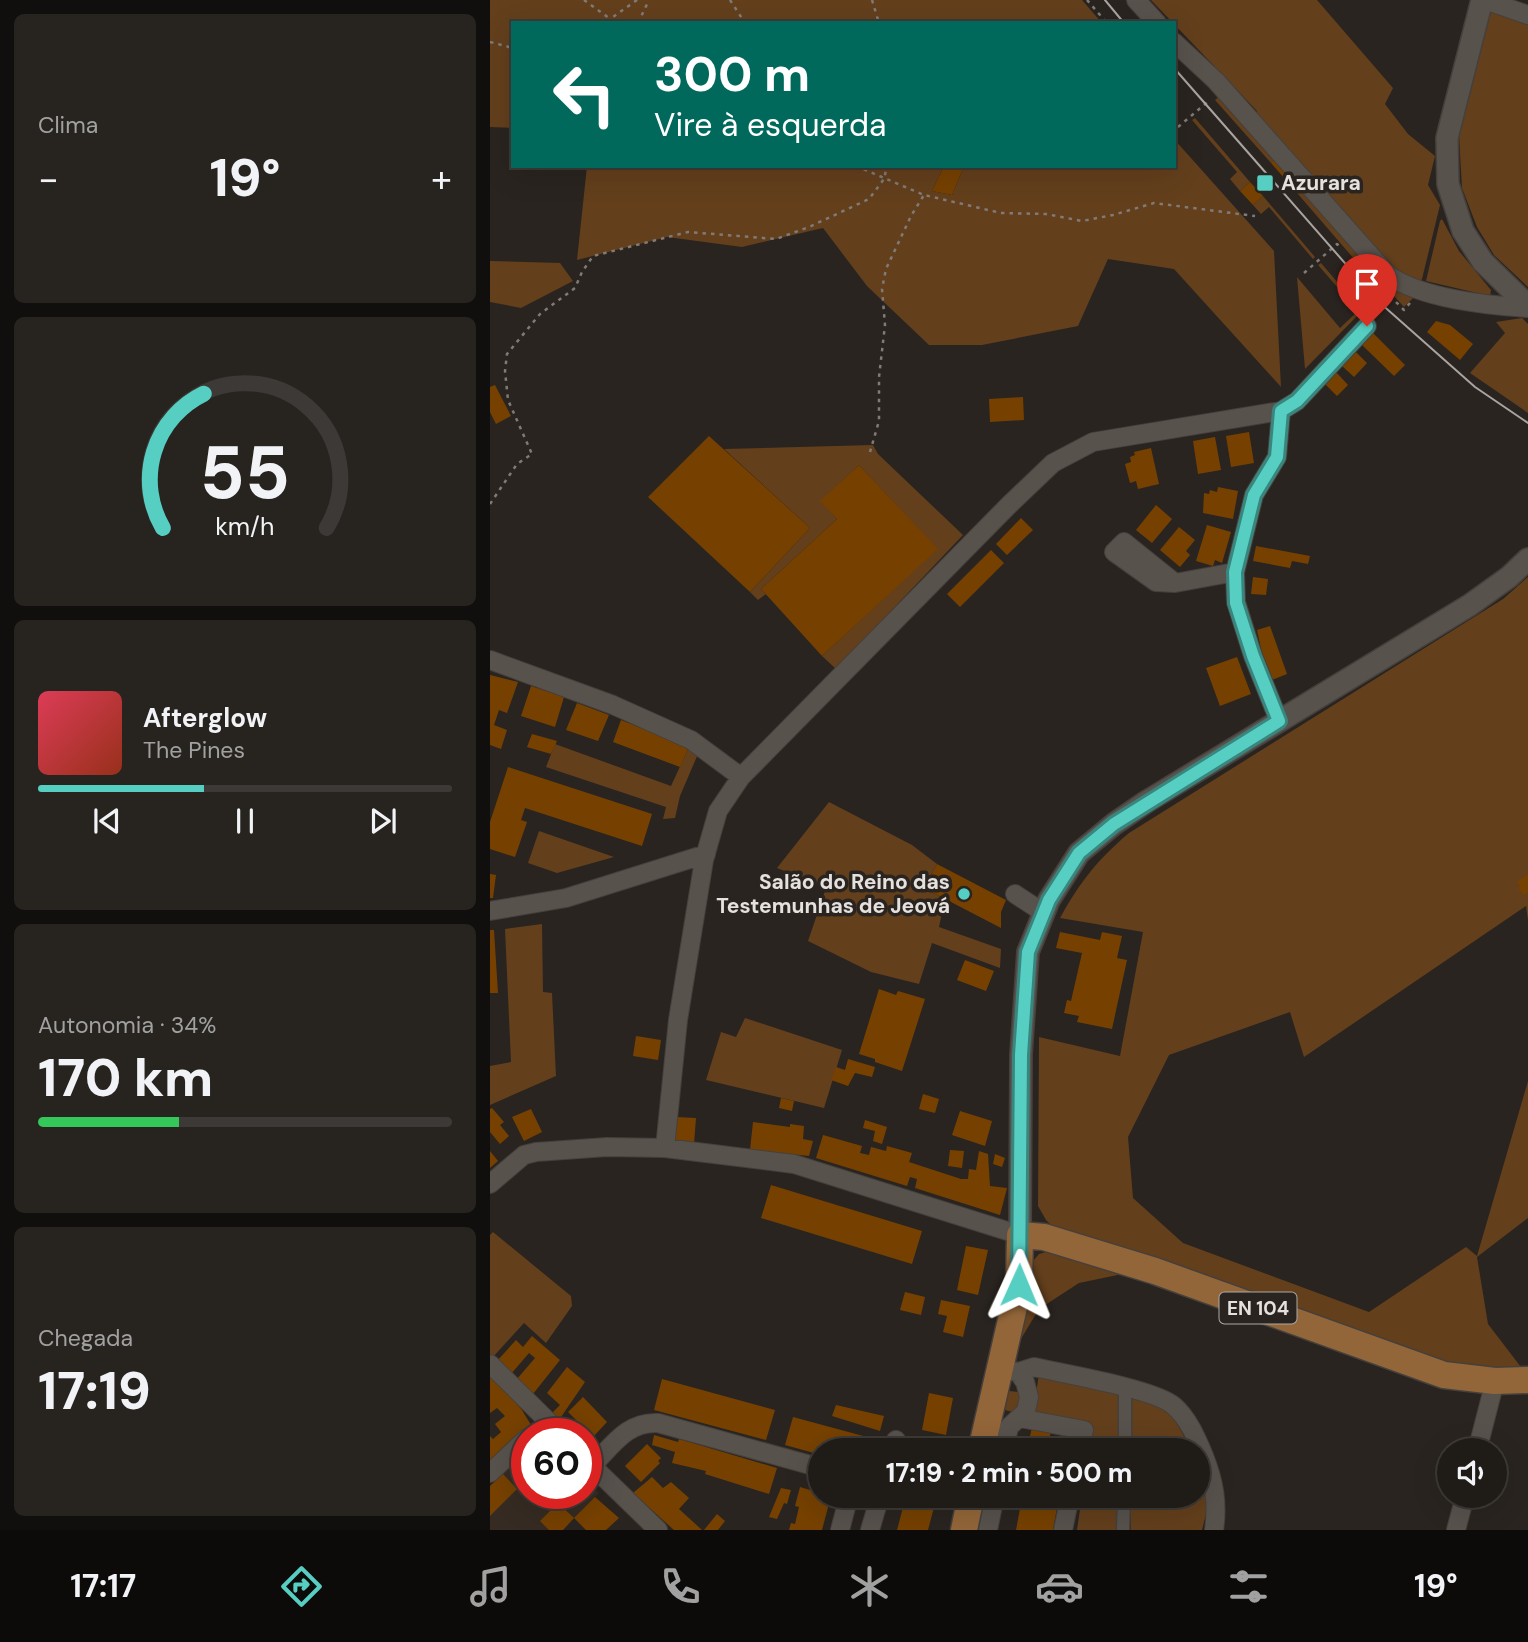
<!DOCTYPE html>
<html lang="pt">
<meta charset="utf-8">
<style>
:root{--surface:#1f1b17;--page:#272420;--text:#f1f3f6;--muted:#a1a1a1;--line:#3c3936;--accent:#56cec2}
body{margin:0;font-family:"DM Sans",sans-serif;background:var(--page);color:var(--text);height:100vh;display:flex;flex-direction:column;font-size:26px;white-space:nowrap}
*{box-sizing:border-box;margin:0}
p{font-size:23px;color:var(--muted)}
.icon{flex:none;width:38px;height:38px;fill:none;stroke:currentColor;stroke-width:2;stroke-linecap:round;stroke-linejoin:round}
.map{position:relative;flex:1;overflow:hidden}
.panel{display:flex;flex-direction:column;gap:14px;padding:14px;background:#110f0d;width:490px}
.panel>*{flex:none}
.hud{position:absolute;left:21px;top:21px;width:665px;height:147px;border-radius:0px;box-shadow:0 7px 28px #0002,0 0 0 2px var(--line);background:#00695c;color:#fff;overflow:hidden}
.fabs{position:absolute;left:947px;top:1438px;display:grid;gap:14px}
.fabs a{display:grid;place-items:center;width:70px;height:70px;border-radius:50%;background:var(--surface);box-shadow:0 7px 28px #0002,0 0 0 2px var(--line);font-size:35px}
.speed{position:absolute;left:21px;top:1418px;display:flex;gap:14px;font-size:35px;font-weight:700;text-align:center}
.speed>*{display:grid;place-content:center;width:91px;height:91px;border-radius:50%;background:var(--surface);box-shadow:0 7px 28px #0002,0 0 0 2px var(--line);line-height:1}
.speed .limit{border:10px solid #d22;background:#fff;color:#111}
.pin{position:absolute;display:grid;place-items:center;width:60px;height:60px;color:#fff;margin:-72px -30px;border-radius:50% 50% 50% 0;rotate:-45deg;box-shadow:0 0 7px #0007}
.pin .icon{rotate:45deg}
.me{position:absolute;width:77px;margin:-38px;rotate:1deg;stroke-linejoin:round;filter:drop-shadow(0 0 5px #0008)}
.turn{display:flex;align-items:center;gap:24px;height:147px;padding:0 28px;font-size:32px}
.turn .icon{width:91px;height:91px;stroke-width:2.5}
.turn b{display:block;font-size:49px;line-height:60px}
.big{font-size:52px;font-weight:800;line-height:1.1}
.panel .tile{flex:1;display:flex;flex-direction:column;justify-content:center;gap:10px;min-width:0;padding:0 24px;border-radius:10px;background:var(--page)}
.panel .dial{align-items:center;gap:0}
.dial svg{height:182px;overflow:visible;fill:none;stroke:var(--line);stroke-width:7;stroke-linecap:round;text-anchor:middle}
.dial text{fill:var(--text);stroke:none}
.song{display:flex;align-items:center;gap:21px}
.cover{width:84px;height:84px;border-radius:10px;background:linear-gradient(135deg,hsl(350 70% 55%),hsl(10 70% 35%))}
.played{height:7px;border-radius:4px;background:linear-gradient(90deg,var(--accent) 40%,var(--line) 40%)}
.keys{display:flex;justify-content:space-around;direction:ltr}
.heat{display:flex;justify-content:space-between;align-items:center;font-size:38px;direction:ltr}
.charge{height:10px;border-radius:5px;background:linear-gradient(90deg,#34c759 34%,var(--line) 0)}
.trip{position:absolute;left:318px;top:1438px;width:402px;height:70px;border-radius:35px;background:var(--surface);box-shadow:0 7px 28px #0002,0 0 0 2px var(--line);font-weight:800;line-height:70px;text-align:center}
.dock{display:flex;height:112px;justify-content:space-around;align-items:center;background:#0c0b09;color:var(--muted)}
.dock .icon{width:49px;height:49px}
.dock .current{color:var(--accent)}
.dock b{font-size:32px;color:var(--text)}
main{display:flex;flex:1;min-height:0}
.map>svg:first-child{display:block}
.built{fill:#352b22}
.green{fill:#633f1c}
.building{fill:#764100}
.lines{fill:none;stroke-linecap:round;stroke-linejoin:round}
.pedestrian-casing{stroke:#45403c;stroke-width:15}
.minor-casing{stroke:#45403c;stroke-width:20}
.tertiary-casing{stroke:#45403c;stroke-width:24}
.primary-casing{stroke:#45403c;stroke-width:29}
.path{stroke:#807b77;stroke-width:2.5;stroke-dasharray:3.5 5;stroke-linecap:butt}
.pedestrian{stroke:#58524d;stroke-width:12}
.minor{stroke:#58524d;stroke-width:18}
.tertiary{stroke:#58524d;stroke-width:21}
.primary{stroke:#936639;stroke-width:26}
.tram{stroke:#a9a4a1;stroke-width:2}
.route-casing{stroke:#38867e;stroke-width:18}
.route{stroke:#56cec2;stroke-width:12}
.poi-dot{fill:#56cec2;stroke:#29241f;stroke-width:2.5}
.labels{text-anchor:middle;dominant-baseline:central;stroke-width:7;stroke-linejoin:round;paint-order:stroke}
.shield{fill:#29241f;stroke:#ada8a5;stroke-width:2}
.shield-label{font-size:19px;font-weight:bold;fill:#e5e1de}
.poi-label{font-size:21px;font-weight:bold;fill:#e5e1de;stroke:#29241f;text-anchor:start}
</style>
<main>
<section class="panel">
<div class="tile"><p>Clima</p>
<div class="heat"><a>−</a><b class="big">19°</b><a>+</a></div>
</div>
<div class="tile dial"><svg viewBox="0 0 100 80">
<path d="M14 69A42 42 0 1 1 86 69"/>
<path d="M14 69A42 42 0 0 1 32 10" stroke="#56cec2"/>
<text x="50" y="56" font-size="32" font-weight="700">55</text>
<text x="50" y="72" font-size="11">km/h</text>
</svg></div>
<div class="tile">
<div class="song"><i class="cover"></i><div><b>Afterglow</b><p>The Pines</p></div></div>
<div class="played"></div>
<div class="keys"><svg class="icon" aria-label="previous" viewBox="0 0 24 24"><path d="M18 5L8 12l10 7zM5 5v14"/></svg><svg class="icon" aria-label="pause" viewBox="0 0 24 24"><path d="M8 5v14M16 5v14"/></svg><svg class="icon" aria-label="next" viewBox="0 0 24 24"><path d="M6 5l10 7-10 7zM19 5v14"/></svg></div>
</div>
<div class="tile"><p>Autonomia · 34%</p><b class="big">170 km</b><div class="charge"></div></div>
<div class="tile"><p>Chegada</p><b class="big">17:19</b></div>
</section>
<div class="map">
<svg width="1038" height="1530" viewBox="0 0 1038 1530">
<rect width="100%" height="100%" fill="#29241f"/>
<path class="built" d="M 37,1451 L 37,1493 L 96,1493 L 96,1481 L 109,1493 L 73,1530 L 0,1530 L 0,1486 Z"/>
<path class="green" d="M 0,0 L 592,0 L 612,23 L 23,23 L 23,128 L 0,127 Z
M 661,0 L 827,0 L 903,88 L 895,104 L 918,134 L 945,156 L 938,185 L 950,205 L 932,279 L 928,284 L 899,269 L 765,115 L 767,111 Z
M 1000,10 L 1038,21 L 1038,287 L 1004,255 L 987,227 L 972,188 L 969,135 Z
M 731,95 L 927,294 L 914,307 L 895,286 L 890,289 L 795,179 L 800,175 L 786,159 L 781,163 L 725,100 Z
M 705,118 L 760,182 L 750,191 L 740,179 L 747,172 L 702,120 Z
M 684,139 L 784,251 L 791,387 L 684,269 L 618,259 L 588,326 L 492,345 L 439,345 L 377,286 L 333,228 L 252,247 L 177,237 L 87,260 L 97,166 L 454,166 L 442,191 L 462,195 L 474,166 L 684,166 Z
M 773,196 L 825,257 L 823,259 L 779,207 L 771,214 L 763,205 Z
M 952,219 L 969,251 L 1001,290 L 1000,296 L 936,281 L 950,221 Z
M 0,261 L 70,263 L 83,281 L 31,308 L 0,302 Z
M 831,263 L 872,311 L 815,369 L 807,277 L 850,328 L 868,311 L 828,265 Z
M 1032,318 L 1038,324 L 1038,413 L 980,373 L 1015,333 L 1006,322 Z
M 383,445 L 388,454 L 473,535 L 346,669 L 332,656 L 447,549 L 369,465 L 331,501 L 347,519 L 271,589 L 276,594 L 268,600 L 260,592 L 320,528 L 234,449 Z
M 1038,577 L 1038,920 L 1036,906 L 814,1057 L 800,1012 L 679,1055 L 638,1137 L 643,1198 L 693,1243 L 879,1312 L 976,1247 L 987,1256 L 1038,1081 L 1038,1218 L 987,1257 L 998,1324 L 1034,1371 L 959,1363 L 567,1231 L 556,1220 L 548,1206 L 549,1037 L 630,1056 L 653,932 L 570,918 C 590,882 608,859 639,833 L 1013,599 Z
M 65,744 L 181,786 L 199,747 L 208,754 L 190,796 L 185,818 L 173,819 L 176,807 L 56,767 Z
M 339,802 L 422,845 L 447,864 L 434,888 L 455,899 L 449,927 L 511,949 L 510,968 L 442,943 L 429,984 L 381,972 L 318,941 L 336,888 L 287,868 Z
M 49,831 L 124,857 L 67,873 L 38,863 Z
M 52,924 L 53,992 L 62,993 L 66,1076 L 0,1105 L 0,1066 L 21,1062 L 15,929 Z
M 255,1018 L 352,1050 L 334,1108 L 216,1080 L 231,1032 L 246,1037 Z
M 3,1232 L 81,1296 L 82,1306 L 56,1343 L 34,1323 L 3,1357 L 0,1354 L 0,1235 Z
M 559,1251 L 642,1272 L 589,1283 L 549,1309 L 526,1347 L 543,1287 L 543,1261 L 549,1254 Z
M 549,1374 L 630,1395 L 629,1451 L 599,1451 L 603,1426 L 543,1414 Z
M 519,1391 L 528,1392 L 532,1399 L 530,1407 L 523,1412 L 515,1410 Z
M 640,1398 L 670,1405 L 684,1418 L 702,1451 L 641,1451 Z
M 709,1469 L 718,1506 L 712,1530 L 641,1530 L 641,1496 L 709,1496 Z
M 592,1496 L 628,1496 L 627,1530 L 587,1530 Z"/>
<path class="building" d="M 786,158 L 800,175 L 795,179 L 781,163 Z
M 454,166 L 474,166 L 462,195 L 442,191 Z
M 760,182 L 773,196 L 763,205 L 750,191 Z
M 946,321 L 960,325 L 983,344 L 970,360 L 937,332 Z
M 883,333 L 915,365 L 904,376 L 872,345 Z
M 866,352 L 877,363 L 864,377 L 852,366 Z
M 846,372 L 858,385 L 847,396 L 835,384 Z
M 5,385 L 21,416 L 6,424 L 0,412 L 0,387 Z
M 533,397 L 534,420 L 500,422 L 499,399 Z
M 759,432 L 764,463 L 741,467 L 736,436 Z
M 219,436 L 320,528 L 260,592 L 158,497 Z
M 725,437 L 731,470 L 708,474 L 703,441 Z
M 661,448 L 669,484 L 648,489 L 646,481 L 640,483 L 635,464 L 641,462 L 640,457 L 645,455 L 644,452 Z
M 369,465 L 448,549 L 332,656 L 271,589 L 347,519 L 330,501 Z
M 728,487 L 748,491 L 743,519 L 713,513 L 714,493 L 719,494 L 720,490 L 727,492 Z
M 666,505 L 682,519 L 662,543 L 646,530 Z
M 531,518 L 543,530 L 517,555 L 506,544 Z
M 717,525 L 741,532 L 732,563 L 725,560 L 723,566 L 706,561 Z
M 689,527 L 705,540 L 696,551 L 700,555 L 690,567 L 670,550 Z
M 766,546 L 820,556 L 818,564 L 802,561 L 800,568 L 763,561 Z
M 501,550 L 514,563 L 470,607 L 457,594 Z
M 763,577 L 778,579 L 776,595 L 761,594 Z
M 780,626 L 797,674 L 782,680 L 773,658 L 767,630 Z
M 747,657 L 761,694 L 730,706 L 716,668 Z
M 0,675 L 28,682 L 17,713 L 9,710 L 4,725 L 17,730 L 11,749 L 0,745 Z
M 41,686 L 74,697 L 65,727 L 31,716 Z
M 87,703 L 119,715 L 108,741 L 76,730 Z
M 131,720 L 199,747 L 190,767 L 123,742 Z
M 42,734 L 67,741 L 61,754 L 37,747 Z
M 18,767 L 162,814 L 152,846 L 35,808 L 31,820 L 37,822 L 25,857 L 0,849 L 0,822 Z
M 447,864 L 516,900 L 511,912 L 511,928 L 434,888 Z
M 0,874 L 6,875 L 3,898 L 0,898 Z
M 1038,874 L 1038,892 L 1034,895 L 1028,888 L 1030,886 L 1027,882 Z
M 0,930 L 4,930 L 8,993 L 0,993 Z
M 570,932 L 610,940 L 612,932 L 632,936 L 627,958 L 637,960 L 622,1029 L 587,1022 L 589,1016 L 574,1013 L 577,1000 L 581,1001 L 592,953 L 566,948 Z
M 475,960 L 504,971 L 496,991 L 467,980 Z
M 389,989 L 406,995 L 408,991 L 435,999 L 412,1071 L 385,1062 L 385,1059 L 369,1054 Z
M 146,1036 L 171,1040 L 168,1060 L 143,1056 Z
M 358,1059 L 385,1067 L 382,1077 L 365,1073 L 358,1086 L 341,1080 L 346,1067 L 355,1070 Z
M 433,1094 L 449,1099 L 445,1113 L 429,1109 Z
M 291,1098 L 304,1101 L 302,1111 L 289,1108 Z
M 2,1108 L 14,1122 L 10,1125 L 19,1136 L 10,1144 L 0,1132 L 0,1109 Z
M 41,1109 L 52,1132 L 34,1141 L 22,1117 Z
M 470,1111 L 502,1121 L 495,1146 L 462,1135 Z
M 186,1117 L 206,1118 L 204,1144 L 184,1143 Z
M 375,1120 L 397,1127 L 392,1144 L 383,1141 L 385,1131 L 373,1128 Z
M 263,1122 L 300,1127 L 300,1124 L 314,1126 L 313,1139 L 323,1141 L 319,1156 L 260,1150 Z
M 333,1135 L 372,1146 L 370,1153 L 379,1155 L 381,1147 L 396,1151 L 397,1146 L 422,1153 L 419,1162 L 471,1179 L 478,1179 L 479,1169 L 486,1170 L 489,1151 L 498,1154 L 500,1186 L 517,1188 L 510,1215 L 425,1188 L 427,1179 L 420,1177 L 417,1186 L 326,1158 Z
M 460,1150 L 474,1151 L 472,1168 L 458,1166 Z
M 0,1151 L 8,1161 L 0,1168 Z
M 505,1154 L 515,1158 L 512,1167 L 503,1164 Z
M 281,1185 L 432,1231 L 422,1264 L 271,1218 Z
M 476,1246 L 498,1250 L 488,1295 L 467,1290 Z
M 415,1292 L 435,1297 L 431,1315 L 410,1310 Z
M 451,1300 L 480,1306 L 473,1337 L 453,1332 L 457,1316 L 448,1314 Z
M 42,1336 L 70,1360 L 43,1394 L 27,1379 L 45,1358 L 39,1353 L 21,1374 L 7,1361 L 26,1340 L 33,1347 Z
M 77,1367 L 95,1382 L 69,1420 L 62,1413 L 70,1405 L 57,1393 Z
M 0,1374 L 32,1410 L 41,1425 L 0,1462 L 0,1436 L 3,1439 L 11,1432 L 5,1424 L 15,1416 L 7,1408 L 0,1413 Z
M 172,1379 L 285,1410 L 276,1440 L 164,1410 Z
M 439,1393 L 463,1398 L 456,1435 L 432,1430 Z
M 93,1397 L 117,1422 L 103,1437 L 78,1412 Z
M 346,1405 L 394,1416 L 390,1431 L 342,1416 Z
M 303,1417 L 377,1437 L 373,1451 L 331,1451 L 331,1455 L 295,1445 Z
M 542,1427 L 561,1431 L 560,1436 L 580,1440 L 579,1447 L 584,1448 L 583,1451 L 537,1450 Z
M 164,1435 L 188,1442 L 189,1439 L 287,1468 L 279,1494 L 215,1474 L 216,1471 L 182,1463 L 185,1452 L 162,1445 Z
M 157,1444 L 171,1458 L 168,1461 L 170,1463 L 151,1482 L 135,1466 Z
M 13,1474 L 27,1489 L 0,1516 L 0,1486 Z
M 162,1477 L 173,1488 L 181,1482 L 199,1498 L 189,1509 L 212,1530 L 184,1530 L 143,1493 Z
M 310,1487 L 331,1493 L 331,1496 L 341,1496 L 332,1530 L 299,1530 L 301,1523 L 305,1524 L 309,1507 L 305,1506 Z
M 291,1488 L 301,1490 L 297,1504 L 294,1503 L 287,1519 L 279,1517 Z
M 416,1496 L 447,1496 L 438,1530 L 407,1530 Z
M 527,1496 L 574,1496 L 571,1509 L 567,1508 L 563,1530 L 526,1530 L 531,1503 L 526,1502 Z
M 105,1497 L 129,1518 L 116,1530 L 96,1530 L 84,1518 Z
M 68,1503 L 84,1518 L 73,1530 L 59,1530 L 50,1521 Z
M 227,1514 L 235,1521 L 228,1530 L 214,1530 Z"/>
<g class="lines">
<defs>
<path id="pedestrian" d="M 635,1451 L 635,1388
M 633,1530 L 634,1496"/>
<path id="minor" d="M 646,0 L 667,23
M 995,0 L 1038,15
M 684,42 L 726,81 L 898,275 C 933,299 996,305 1038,308
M 685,583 L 666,582 L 624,552 L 634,542 L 685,583 L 745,572
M 0,660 L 123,705 L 201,740 L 251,777
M 789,721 L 763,656 L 746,602 L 745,572 L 764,495 L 787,457 L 791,411
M 525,894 L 554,913
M 0,911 L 76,898 L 216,854
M 175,1148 L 188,1020 L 214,860 L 228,811 L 251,777 L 519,505 L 563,463 L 603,442 L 791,411 L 807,401 L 877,326
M 0,1184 L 34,1155 L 46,1152 L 117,1147 L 175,1148 L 304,1164 L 530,1235
M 0,1364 L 70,1433
M 510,1369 L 528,1372 L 544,1367 C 574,1374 665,1389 684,1406 C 698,1418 707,1439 714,1456 C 724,1481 728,1503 724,1530
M 530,1418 L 594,1430 L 589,1451
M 403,1451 L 406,1440
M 514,1451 L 519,1427 L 536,1411 L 539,1397 L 535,1382 L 528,1372
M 987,1451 L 1005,1381
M 96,1460 L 168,1530
M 102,1466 C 122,1446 137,1421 168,1423 L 331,1468
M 0,1473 L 37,1438
M 350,1530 L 359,1496
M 380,1530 L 390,1496
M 498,1530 L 505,1496
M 573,1530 L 580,1496
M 966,1530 L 975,1496"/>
<path id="tertiary" d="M 992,0 L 957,138 L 958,184 L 973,231 L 993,262 L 1038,306
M 530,1235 L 531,1055 L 538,952 L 559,900 L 589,853 L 624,824 L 656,802 L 980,605 L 1019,577 L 1038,559"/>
<path id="primary" d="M 491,1451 L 529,1285 L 530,1235 L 554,1237 L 665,1271 L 954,1375 L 1005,1381 L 1038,1380
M 474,1530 L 481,1496"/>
</defs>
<use href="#pedestrian" class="pedestrian-casing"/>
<use href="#minor" class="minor-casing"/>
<use href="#tertiary" class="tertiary-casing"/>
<use href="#primary" class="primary-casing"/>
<path class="path" d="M 94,0 L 126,23
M 240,0 L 255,23
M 382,0 L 389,23
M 597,0 L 617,23
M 118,23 L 120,19 L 147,0
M 148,23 L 159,0
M 0,42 L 23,48
M 688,127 L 720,100
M 366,166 L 434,195 L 511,213 L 556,214 L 592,221 L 623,215 L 664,203 L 765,216
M 814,273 L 847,244 L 849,246
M 900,296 L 914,310 L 920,303
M 380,452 L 389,421 L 389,377 L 395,325 L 392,289 L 396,269 L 421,216 L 434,195
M 0,504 L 27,464 L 42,454 L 18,400 L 15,371 L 17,354 L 50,314 L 85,288 L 92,272 L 103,256 L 198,232 L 286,239 L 319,227 L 379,199 L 394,179 L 397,166"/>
<use href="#pedestrian" class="pedestrian"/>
<use href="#minor" class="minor"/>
<use href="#tertiary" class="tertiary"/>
<use href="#primary" class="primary"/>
<path class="tram" d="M 615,0 L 634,23
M 684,68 L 889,302 L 985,387 L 1038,423"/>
</g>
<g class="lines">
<defs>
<path id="route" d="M 529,1285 L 531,1055 L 538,952 L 559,900 L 589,853 L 624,824 L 789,721 L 763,656 L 746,603 L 745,572 L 764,495 L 787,457 L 791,411 L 807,401 L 877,326"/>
</defs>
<use href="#route" class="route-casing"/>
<use href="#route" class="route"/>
</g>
<g class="poi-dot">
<rect x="766" y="174" width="18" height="18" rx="3.5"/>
<circle cx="474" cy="894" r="7"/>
</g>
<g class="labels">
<rect class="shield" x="729.5" y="1292.5" width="77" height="31" rx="5"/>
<g class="shield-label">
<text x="768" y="1308">EN 104</text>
</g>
<g class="poi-label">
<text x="791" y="183">Azurara</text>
<text x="460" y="882" text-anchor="end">Salão do Reino das<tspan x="460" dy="24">Testemunhas de Jeová</tspan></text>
</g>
</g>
</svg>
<div class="fabs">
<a><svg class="icon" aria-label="sound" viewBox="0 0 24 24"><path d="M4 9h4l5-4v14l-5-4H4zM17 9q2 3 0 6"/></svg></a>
</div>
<div class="speed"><div class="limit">60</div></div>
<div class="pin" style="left:877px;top:326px;background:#d93025"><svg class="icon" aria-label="arrive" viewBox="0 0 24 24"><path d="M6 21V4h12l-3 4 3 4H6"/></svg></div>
<svg class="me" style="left:529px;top:1285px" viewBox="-20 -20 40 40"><path d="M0-17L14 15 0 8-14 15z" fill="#56cec2" stroke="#fff" stroke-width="4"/></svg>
<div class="trip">17:19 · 2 min · 500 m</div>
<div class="hud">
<div class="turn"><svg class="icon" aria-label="left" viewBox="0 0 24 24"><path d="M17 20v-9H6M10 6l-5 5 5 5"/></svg><div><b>300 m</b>Vire à esquerda</div></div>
</div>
</div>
</main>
<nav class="dock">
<b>17:17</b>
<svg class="icon current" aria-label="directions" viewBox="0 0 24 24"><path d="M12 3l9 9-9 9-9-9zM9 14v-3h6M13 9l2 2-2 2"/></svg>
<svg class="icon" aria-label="music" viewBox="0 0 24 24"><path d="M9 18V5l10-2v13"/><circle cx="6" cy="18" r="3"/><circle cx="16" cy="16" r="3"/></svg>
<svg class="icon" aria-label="phone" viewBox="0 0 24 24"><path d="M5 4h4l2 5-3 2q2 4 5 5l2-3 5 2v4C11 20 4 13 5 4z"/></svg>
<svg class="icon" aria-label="climate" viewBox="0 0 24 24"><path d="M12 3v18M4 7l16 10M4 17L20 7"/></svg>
<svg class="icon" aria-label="car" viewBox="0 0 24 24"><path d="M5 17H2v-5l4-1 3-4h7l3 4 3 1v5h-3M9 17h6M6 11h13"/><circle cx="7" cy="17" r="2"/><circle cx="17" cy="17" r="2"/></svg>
<svg class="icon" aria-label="filters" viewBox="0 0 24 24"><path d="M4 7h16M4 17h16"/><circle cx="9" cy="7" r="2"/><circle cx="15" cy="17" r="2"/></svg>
<b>19°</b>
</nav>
